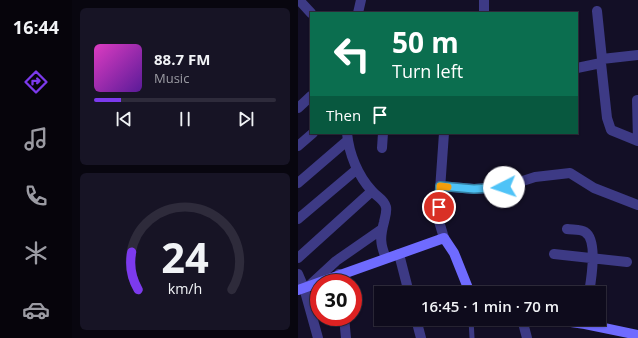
<!DOCTYPE html>
<meta charset="utf-8">
<style>
:root{--surface:#0e0b1c;--page:#171425;--text:#f1f3f6;--muted:#9b9ba3;--line:#2e2b3b;--accent:#7c3aed}
body{margin:0;font-family:"Open Sans",sans-serif;background:var(--page);color:var(--text);height:100vh;display:flex;flex-direction:column;font-size:15px;white-space:nowrap}
*{box-sizing:border-box;margin:0}
p{font-size:13px;color:var(--muted)}
.icon{flex:none;width:22px;height:22px;fill:none;stroke:currentColor;stroke-width:2;stroke-linecap:round;stroke-linejoin:round}
.map{position:relative;flex:1;overflow:hidden}
.panel{display:flex;flex-direction:column;gap:8px;padding:8px;background:#08060f;width:226px}
.panel>*{flex:none}
.guide{position:absolute;left:12px;top:12px;width:268px;height:122px;border-radius:0px;box-shadow:0 1px 3px #0004,0 0 0 1px var(--line);background:#0b6e4f;color:#fff;overflow:hidden}
.speed{position:absolute;left:12px;top:274px;display:flex;gap:8px;font-size:20px;font-weight:700;text-align:center}
.speed>*{display:grid;place-content:center;width:52px;height:52px;border-radius:50%;background:var(--surface);box-shadow:0 1px 3px #0004,0 0 0 1px var(--line);line-height:1}
.speed .limit{border:6px solid #d22;background:#fff;color:#111}
.pin{position:absolute;display:grid;place-items:center;width:34px;height:34px;color:#fff;margin:-17px;border:2px solid #fff;border-radius:50%;box-shadow:0 1px 4px #0007}
.me{position:absolute;width:44px;margin:-22px;rotate:266deg;stroke-linejoin:round;filter:drop-shadow(0 0 3px #0008)}
.turn{display:flex;align-items:center;gap:14px;height:84px;padding:0 16px;font-size:18px}
.turn .icon{width:52px;height:52px;stroke-width:2.5}
.turn b{display:block;font-size:28px;line-height:34px}
.then{display:flex;align-items:center;height:38px;padding:0 16px;background:#0003;gap:8px;font-size:15px}
.panel .widget{flex:1;display:flex;flex-direction:column;justify-content:center;gap:6px;min-width:0;padding:0 14px;border-radius:6px;background:var(--page)}
.panel .dial{align-items:center;gap:0}
.dial svg{height:104px;overflow:visible;fill:none;stroke:var(--line);stroke-width:7;stroke-linecap:round;text-anchor:middle}
.dial text{fill:var(--text);stroke:none}
.song{display:flex;align-items:center;gap:12px}
.cover{width:48px;height:48px;border-radius:6px;background:linear-gradient(135deg,hsl(310 70% 55%),hsl(270 70% 35%))}
.played{height:4px;border-radius:2px;background:linear-gradient(90deg,var(--accent) 15%,var(--line) 15%)}
.keys{display:flex;justify-content:space-around;direction:ltr}
.trip{position:absolute;left:76px;top:286px;width:232px;height:40px;border-radius:0px;background:var(--surface);box-shadow:0 1px 3px #0004,0 0 0 1px var(--line);font-weight:600;line-height:40px;text-align:center}
main{display:flex;flex:1;min-height:0}
.menu{display:flex;flex-direction:column;width:72px;justify-content:space-around;align-items:center;background:#06040b;color:var(--muted)}
.menu .icon{width:28px;height:28px}
.menu .on{color:var(--accent)}
.menu b{font-size:18px;color:var(--text)}
.map>svg:first-child{display:block}
.lines{fill:none;stroke-linecap:round;stroke-linejoin:round}
.lane{stroke:#3d3a85;stroke-width:5}
.street{stroke:#3d3a85;stroke-width:10}
.secondary{stroke:#6f6bff;stroke-width:10}
.route-casing{stroke:#337fa1;stroke-width:10}
.route{stroke:#4fc3f7;stroke-width:7}
.slow{stroke:#f59e0b;stroke-width:7}
</style>
<main>
<nav class="menu">
<b>16:44</b>
<svg class="icon on" aria-label="directions" viewBox="0 0 24 24"><path d="M12 3l9 9-9 9-9-9zM9 14v-3h6M13 9l2 2-2 2"/></svg>
<svg class="icon" aria-label="music" viewBox="0 0 24 24"><path d="M9 18V5l10-2v13"/><circle cx="6" cy="18" r="3"/><circle cx="16" cy="16" r="3"/></svg>
<svg class="icon" aria-label="phone" viewBox="0 0 24 24"><path d="M5 4h4l2 5-3 2q2 4 5 5l2-3 5 2v4C11 20 4 13 5 4z"/></svg>
<svg class="icon" aria-label="climate" viewBox="0 0 24 24"><path d="M12 3v18M4 7l16 10M4 17L20 7"/></svg>
<svg class="icon" aria-label="car" viewBox="0 0 24 24"><path d="M5 17H2v-5l4-1 3-4h7l3 4 3 1v5h-3M9 17h6M6 11h13"/><circle cx="7" cy="17" r="2"/><circle cx="17" cy="17" r="2"/></svg>
</nav>
<section class="panel">
<div class="widget">
<div class="song"><i class="cover"></i><div><b>88.7 FM</b><p>Music</p></div></div>
<div class="played"></div>
<div class="keys"><svg class="icon" aria-label="previous" viewBox="0 0 24 24"><path d="M18 5L8 12l10 7zM5 5v14"/></svg><svg class="icon" aria-label="pause" viewBox="0 0 24 24"><path d="M8 5v14M16 5v14"/></svg><svg class="icon" aria-label="next" viewBox="0 0 24 24"><path d="M6 5l10 7-10 7zM19 5v14"/></svg></div>
</div>
<div class="widget dial"><svg viewBox="0 0 100 80">
<path d="M14 69A42 42 0 1 1 86 69"/>
<path d="M14 69A42 42 0 0 1 9 40" stroke="#7c3aed"/>
<text x="50" y="56" font-size="32" font-weight="700">24</text>
<text x="50" y="72" font-size="11">km/h</text>
</svg></div>
</section>
<div class="map">
<svg width="340" height="338" viewBox="0 0 340 338">
<rect width="100%" height="100%" fill="#130f26"/>
<g class="lines">
<path class="lane" d="M 173,319 L 174,338"/>
<path class="street" d="M 1,0 L 13,13
M 186,0 L 186,13
M 299,11 L 304,59
M 60,13 L 63,0
M 303,63 L 309,118 L 313,130 L 340,141
M 279,68 L 303,63 L 304,59 L 340,55
M 339,100 L 340,141
M 0,108 L 13,96
M 49,133 C 51,154 60,176 74,191 C 79,197 86,199 88,207 C 89,212 87,217 86,222 C 82,237 82,244 88,258
M 146,133 L 140,218 L 146,238
M 0,146 L 15,133
M 84,148 L 85,133
M 0,183 L 50,140
M 143,186 L 176,189 L 206,187 L 237,177 L 272,173 L 296,188 L 340,205
M 0,219 L 58,170
M 269,229 C 274,230 283,229 287,232 C 300,240 293,281 291,293
M 101,254 L 111,293
M 256,254 L 329,262
M 0,258 L 74,191
M 0,274 L 6,288 L 20,338
M 41,274 L 42,283
M 11,286 L 38,261 L 84,229
M 46,317 L 48,338
M 118,319 L 123,338
M 224,319 L 229,338"/>
<path class="secondary" d="M 0,290 L 146,238 L 156,253 L 172,293
M 252,319 L 287,324 L 340,335"/>
</g>
<g class="lines">
<defs>
<path id="route" d="M 141,207 L 142,186 L 176,189 L 206,187"/>
</defs>
<use href="#route" class="route-casing"/>
<use href="#route" class="route"/>
<path class="slow" d="M 142,195 L 142,186 L 150,187"/>
</g>
</svg>
<div class="speed"><div class="limit">30</div></div>
<div class="pin" style="left:141px;top:207px;background:#d93025"><svg class="icon" aria-label="arrive" viewBox="0 0 24 24"><path d="M6 21V4h12l-3 4 3 4H6"/></svg></div>
<svg class="me" style="left:206px;top:187px" viewBox="-20 -20 40 40"><circle r="19" fill="#fff"/><path d="M0-13L10 11 0 6-10 11z" fill="#4fc3f7"/></svg>
<div class="trip">16:45 · 1 min · 70 m</div>
<div class="guide">
<div class="turn"><svg class="icon" aria-label="left" viewBox="0 0 24 24"><path d="M17 20v-9H6M10 6l-5 5 5 5"/></svg><div><b>50 m</b>Turn left</div></div>
<div class="then">Then<svg class="icon" aria-label="arrive" viewBox="0 0 24 24"><path d="M6 21V4h12l-3 4 3 4H6"/></svg></div>
</div>
</div>
</main>
